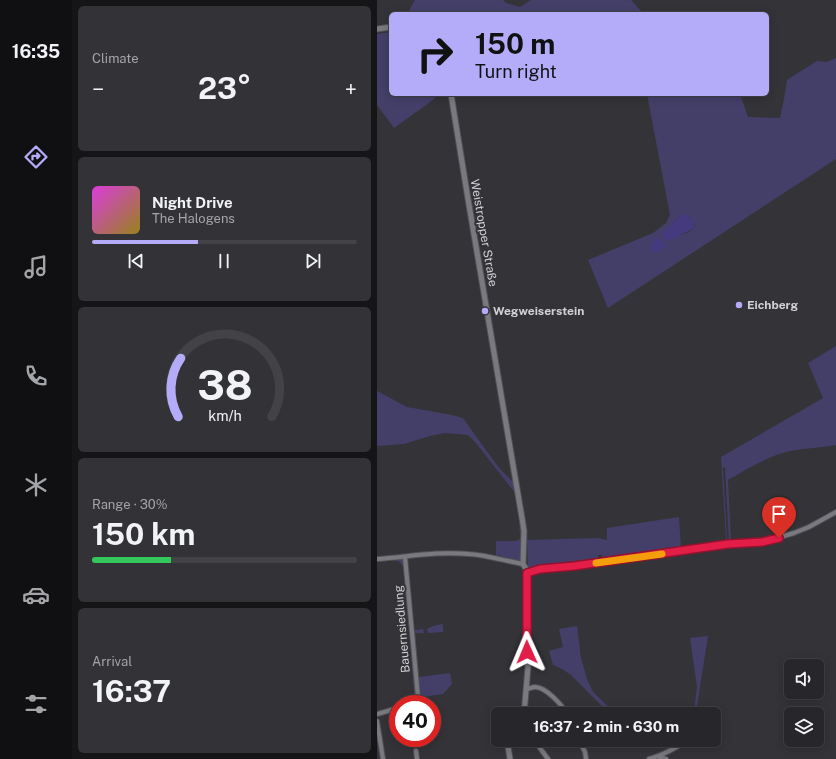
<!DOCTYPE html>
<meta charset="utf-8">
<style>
:root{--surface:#27262a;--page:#333236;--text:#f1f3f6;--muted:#a4a5a8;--line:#434347;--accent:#b4acf9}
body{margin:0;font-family:"Public Sans",sans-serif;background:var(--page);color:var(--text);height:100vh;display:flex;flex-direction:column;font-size:15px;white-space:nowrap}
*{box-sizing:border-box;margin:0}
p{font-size:13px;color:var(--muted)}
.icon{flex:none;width:22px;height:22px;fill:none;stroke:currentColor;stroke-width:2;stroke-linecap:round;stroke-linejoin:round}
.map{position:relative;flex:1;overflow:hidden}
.panel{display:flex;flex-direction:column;gap:6px;padding:6px;background:#151517;width:305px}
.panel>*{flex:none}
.hud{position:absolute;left:12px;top:12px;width:380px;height:84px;border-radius:6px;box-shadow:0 2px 10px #0003,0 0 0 1px var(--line);background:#b4acf9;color:#111;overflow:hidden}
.fabs{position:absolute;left:407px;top:659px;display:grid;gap:8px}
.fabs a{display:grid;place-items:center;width:40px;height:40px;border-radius:6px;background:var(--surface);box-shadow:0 2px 10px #0003,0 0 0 1px var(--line);font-size:20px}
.speed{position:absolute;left:12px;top:695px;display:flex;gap:8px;font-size:20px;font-weight:700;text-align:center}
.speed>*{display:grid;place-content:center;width:52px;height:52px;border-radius:50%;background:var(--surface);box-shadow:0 2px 10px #0003,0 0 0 1px var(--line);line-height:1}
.speed .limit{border:6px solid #d22;background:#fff;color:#111}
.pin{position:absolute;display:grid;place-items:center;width:34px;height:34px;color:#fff;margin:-41px -17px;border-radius:50% 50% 50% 0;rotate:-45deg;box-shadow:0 0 4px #0007}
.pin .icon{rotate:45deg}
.me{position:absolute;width:44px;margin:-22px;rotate:359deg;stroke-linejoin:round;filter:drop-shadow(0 0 3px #0008)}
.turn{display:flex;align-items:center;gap:14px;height:84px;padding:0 20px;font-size:18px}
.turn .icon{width:52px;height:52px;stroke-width:2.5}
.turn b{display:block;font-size:28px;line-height:34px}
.big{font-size:30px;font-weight:700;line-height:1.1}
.panel .tile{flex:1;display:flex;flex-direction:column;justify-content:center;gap:6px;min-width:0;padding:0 14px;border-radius:6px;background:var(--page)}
.panel .dial{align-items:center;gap:0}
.dial svg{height:104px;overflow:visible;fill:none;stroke:var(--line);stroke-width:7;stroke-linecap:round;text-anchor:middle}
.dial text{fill:var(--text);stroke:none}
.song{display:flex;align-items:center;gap:12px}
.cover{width:48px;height:48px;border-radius:6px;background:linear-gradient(135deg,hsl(300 70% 55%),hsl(50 70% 35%))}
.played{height:4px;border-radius:2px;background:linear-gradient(90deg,var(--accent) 40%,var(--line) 40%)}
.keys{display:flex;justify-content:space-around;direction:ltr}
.heat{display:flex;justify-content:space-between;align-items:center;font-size:22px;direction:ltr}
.charge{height:6px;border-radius:3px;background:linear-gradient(90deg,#34c759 30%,var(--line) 0)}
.trip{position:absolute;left:114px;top:707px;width:230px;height:40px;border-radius:6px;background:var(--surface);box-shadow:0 2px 10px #0003,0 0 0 1px var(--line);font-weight:700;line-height:40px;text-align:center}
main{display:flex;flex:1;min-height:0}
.tab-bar{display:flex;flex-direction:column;width:72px;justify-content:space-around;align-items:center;background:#100f11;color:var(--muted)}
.tab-bar .icon{width:28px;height:28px}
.tab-bar .current{color:var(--accent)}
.tab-bar b{font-size:18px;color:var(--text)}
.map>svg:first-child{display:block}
.green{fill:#443f69;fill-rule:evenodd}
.water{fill:#463a7e}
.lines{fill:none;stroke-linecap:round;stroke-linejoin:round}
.minor-casing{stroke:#525256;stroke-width:6}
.tertiary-casing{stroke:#525256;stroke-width:7}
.minor{stroke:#79797f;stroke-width:4}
.tertiary{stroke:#79797f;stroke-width:5}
.route-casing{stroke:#92132f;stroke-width:10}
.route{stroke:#e11d48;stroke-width:7}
.slow{stroke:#f59e0b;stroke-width:7}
.poi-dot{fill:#b4acf9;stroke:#343338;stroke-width:1.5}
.labels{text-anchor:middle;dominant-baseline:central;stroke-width:4;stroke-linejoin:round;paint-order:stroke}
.street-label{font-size:12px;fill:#d1d1d4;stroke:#343338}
.poi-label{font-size:12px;font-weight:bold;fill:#d1d1d4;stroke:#343338;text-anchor:start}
</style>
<main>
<nav class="tab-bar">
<b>16:35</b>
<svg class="icon current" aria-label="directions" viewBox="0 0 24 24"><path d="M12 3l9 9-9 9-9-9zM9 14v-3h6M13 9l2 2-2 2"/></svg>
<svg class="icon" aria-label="music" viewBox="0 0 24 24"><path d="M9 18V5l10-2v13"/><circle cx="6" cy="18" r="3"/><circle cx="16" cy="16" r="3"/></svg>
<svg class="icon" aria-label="phone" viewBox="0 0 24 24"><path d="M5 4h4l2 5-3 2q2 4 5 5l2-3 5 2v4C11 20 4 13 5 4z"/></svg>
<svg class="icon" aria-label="climate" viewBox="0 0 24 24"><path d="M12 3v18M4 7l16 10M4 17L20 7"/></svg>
<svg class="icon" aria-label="car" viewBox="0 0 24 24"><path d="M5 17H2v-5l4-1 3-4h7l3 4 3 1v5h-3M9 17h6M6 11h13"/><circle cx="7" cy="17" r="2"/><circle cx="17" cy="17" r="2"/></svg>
<svg class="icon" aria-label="filters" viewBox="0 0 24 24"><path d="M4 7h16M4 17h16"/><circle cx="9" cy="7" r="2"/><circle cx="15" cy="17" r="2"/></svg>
</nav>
<section class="panel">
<div class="tile"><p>Climate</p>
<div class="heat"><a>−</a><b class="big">23°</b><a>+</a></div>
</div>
<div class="tile">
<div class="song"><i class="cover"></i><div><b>Night Drive</b><p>The Halogens</p></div></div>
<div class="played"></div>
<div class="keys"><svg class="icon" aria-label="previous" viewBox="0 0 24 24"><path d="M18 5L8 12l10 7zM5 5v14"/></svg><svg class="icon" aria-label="pause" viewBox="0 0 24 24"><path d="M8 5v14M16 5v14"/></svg><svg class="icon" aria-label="next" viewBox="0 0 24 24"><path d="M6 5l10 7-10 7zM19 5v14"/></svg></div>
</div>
<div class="tile dial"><svg viewBox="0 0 100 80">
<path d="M14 69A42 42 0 1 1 86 69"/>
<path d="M14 69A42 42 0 0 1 16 24" stroke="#b4acf9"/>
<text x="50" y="56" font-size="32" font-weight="700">38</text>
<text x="50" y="72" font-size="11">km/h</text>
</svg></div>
<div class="tile"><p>Range · 30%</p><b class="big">150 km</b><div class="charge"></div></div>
<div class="tile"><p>Arrival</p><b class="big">16:37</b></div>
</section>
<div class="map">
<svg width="459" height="759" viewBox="0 0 459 759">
<rect width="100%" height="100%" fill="#343338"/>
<path class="green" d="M 38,0 L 126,0 L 129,3 L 143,7 L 154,0 L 254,0 L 267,14 L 30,14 Z
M 14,32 L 14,94 L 61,94 L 56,100 L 17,128 L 0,105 L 0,34 Z
M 459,58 L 459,159 L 231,308 L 211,260 L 276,233 L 289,223 L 293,215 L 270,94 L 363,94 L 371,117 L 403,118 L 407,99 L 410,80 L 440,61 L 450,62 ZM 311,215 L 318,226 C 312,237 294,235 284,235 L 303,216 Z
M 459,346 L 459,445 C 444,448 428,448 413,451 C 391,456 370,469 351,480 L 354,540 L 356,541 C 369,540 381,539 393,537 C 417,532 438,521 459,509 L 459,511 L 437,523 L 417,532 L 385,540 L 352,543 L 348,467 L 346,468 L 350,541 L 347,543 L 329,546 L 329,541 L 331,545 L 347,542 L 349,539 L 344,457 L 446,398 L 431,363 Z
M 0,391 L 30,407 L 75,415 L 86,418 L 111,453 L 123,469 L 137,483 L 146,532 L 144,561 L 141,562 L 123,559 L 124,556 L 122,555 L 121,558 L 119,558 L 119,541 L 139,541 L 143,539 C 144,536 144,533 142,530 L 144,527 L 143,519 L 138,493 L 99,443 L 91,435 L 68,433 L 53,436 L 27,444 L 0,446 Z
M 302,517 L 304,549 L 228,561 L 225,560 L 225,555 L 221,555 L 221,562 L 201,565 L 197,564 L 197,565 L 160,567 L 152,569 L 151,568 L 150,540 L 221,538 L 230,540 L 230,528 Z
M 23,558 L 27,560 L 39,697 C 37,702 32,704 26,704 C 34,702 37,700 37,692 L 32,626 L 26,567 C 22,556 9,560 0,561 L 0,560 Z
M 66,624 L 66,632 L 51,633 L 50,629 L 56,626 Z
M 200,626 L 204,658 L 210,679 L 216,692 L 239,714 L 234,714 L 224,705 L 194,675 L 185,669 L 176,665 L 172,651 L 186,647 L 182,629 Z
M 46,629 L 47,633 L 38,633 L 42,677 L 73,673 L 75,684 L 66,694 L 46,697 L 43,694 L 37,634 L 38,630 Z
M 331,636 L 319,712 L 317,712 L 320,687 L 313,638 Z"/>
<path class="water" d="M 307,214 L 311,215 L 314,220 L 317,223 L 317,228 L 312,231 L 290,241 L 285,237 L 284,235 C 290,229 299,218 307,214 Z
M 280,237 L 288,244 L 289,246 L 281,252 L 277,253 L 275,252 L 274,249 C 275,244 276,240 280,237 Z"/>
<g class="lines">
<defs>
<path id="minor" d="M 28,557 L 41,697 L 41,700 L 33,704
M 0,559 C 30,557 61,551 92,554 C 109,555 129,561 146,564
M 150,573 L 163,569 L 197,567 L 351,545 L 385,542 L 417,533 L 432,527 L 459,512
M 149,689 C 152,689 155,687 158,687 C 169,687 185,705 190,714
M 0,714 L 21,708
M 319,714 L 319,713
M 0,721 L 6,759
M 157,740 L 171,759
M 202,740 L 208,752 L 209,759
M 39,751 L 40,759
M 282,757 L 289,759
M 272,759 C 284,756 301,747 311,740"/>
<path id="tertiary" d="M 0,29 L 14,27
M 74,94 L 91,199 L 145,518 L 147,531 L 146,564 L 149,569 L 151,579 L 149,638 L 151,667 L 147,714
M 132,740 L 131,746 L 133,759"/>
</defs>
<use href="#minor" class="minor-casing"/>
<use href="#tertiary" class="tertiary-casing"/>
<use href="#minor" class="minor"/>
<use href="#tertiary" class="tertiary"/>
</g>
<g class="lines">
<defs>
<path id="route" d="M 150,652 L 150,573 L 163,569 L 197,566 L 351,544 L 385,542 L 402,538"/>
</defs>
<use href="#route" class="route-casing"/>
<use href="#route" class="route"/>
<path class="slow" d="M 219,563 L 285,554"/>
</g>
<g class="poi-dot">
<circle cx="362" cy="305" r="4"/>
<circle cx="108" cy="311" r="4"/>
</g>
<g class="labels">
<g class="street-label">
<text transform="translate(107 233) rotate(80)">Weistropper Straße</text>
<text transform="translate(25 629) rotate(-95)">Bauernsiedlung</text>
</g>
<g class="poi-label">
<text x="370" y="305">Eichberg</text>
<text x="116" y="311">Wegweiserstein</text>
</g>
</g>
</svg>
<div class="fabs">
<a><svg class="icon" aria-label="sound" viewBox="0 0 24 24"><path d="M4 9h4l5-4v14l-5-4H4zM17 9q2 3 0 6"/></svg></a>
<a><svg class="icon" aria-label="layers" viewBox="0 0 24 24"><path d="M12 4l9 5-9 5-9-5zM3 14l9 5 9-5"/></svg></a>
</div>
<div class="speed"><div class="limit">40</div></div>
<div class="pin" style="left:402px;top:538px;background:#d93025"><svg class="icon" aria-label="arrive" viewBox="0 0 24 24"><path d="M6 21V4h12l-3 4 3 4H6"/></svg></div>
<svg class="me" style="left:150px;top:652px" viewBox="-20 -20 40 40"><path d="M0-17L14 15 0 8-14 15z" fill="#e11d48" stroke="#fff" stroke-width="4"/></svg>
<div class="trip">16:37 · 2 min · 630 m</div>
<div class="hud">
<div class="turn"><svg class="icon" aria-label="right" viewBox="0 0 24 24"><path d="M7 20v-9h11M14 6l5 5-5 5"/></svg><div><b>150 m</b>Turn right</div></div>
</div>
</div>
</main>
